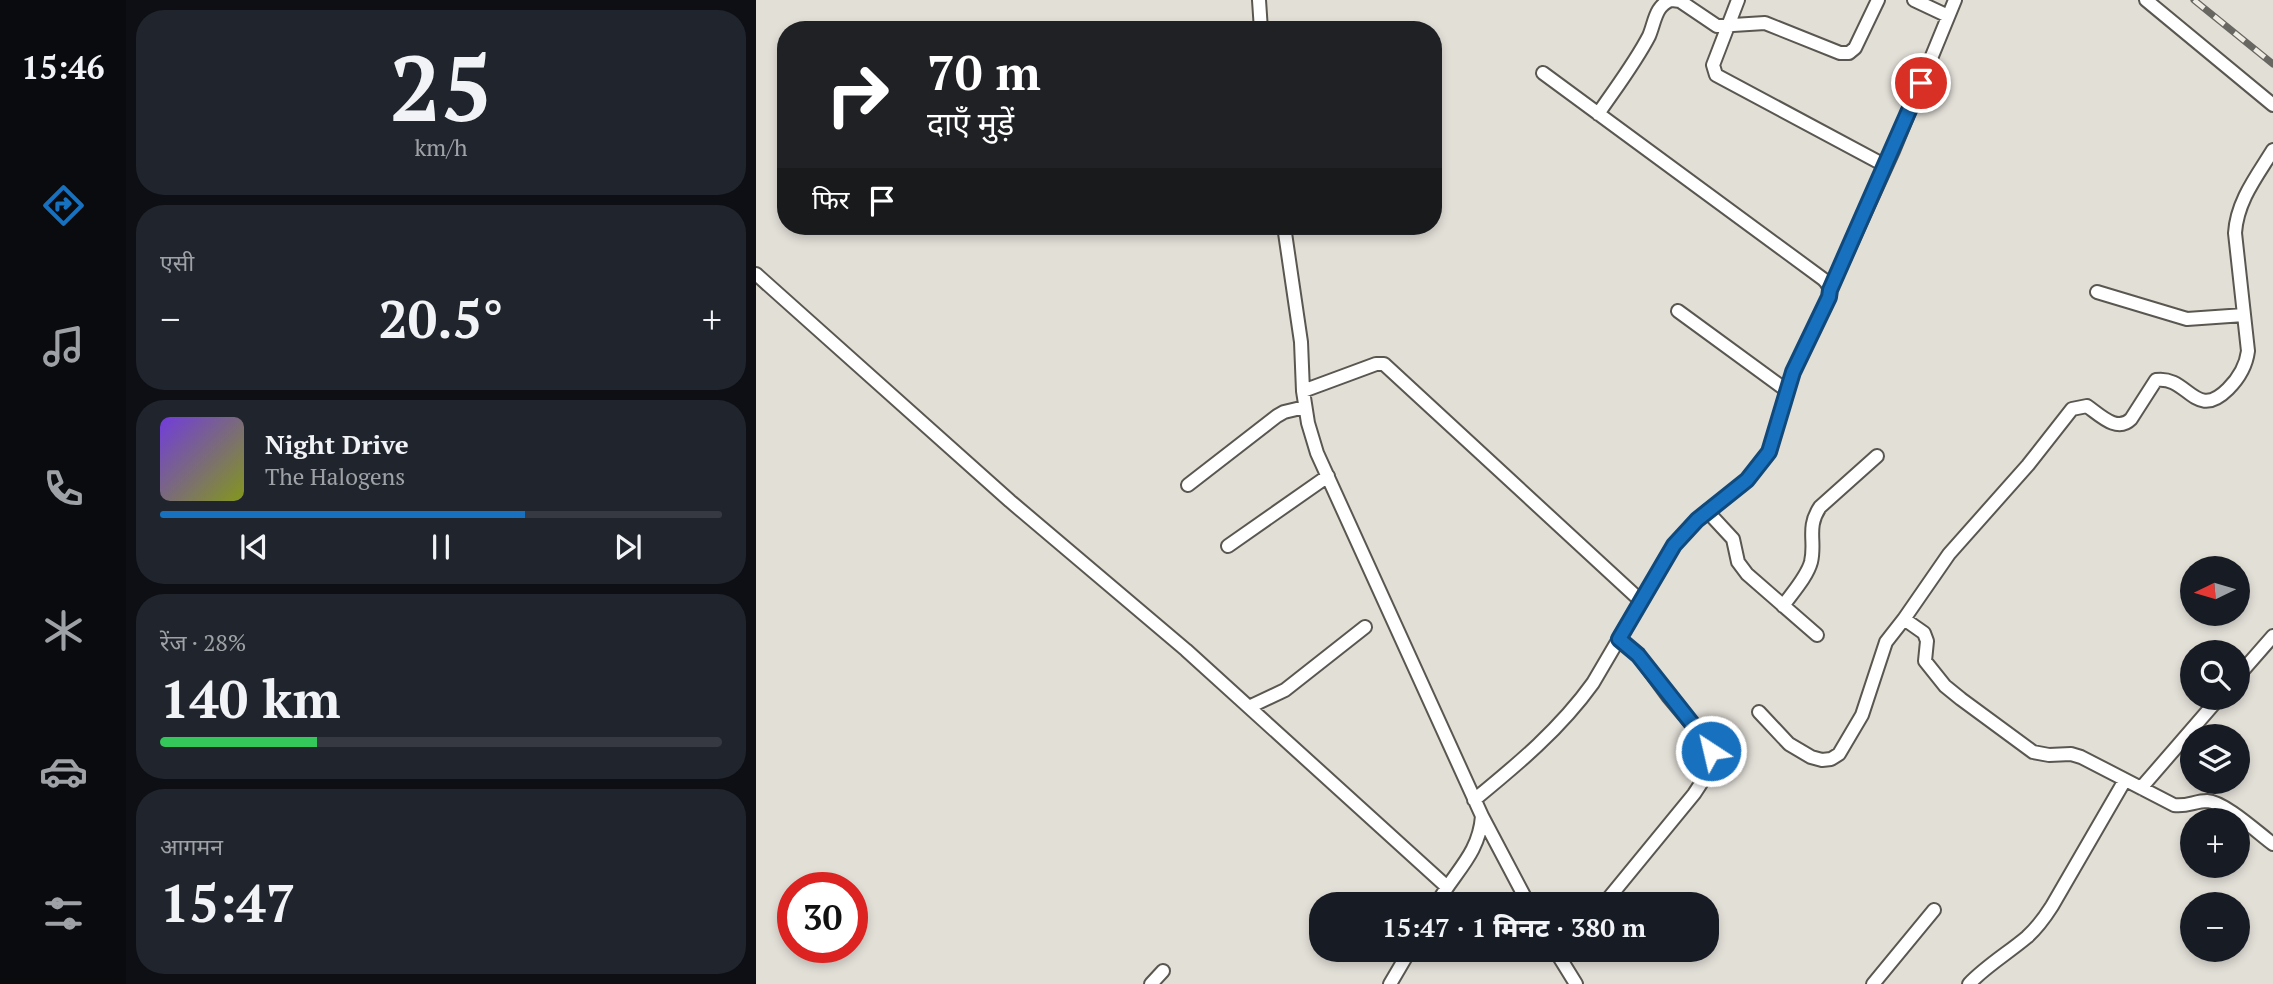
<!DOCTYPE html>
<html lang="hi">
<meta charset="utf-8">
<style>
:root{--surface:#171b24;--page:#20242c;--text:#f1f3f6;--muted:#9ea1a6;--line:#363941;--accent:#1871bf}
body{margin:0;font-family:"PT Serif","Noto Sans Devanagari",serif;background:var(--page);color:var(--text);height:100vh;display:flex;flex-direction:column;font-size:26px;white-space:nowrap}
*{box-sizing:border-box;margin:0}
p{font-size:23px;color:var(--muted)}
.icon{flex:none;width:38px;height:38px;fill:none;stroke:currentColor;stroke-width:2;stroke-linecap:round;stroke-linejoin:round}
.map{position:relative;flex:1;overflow:hidden}
.drawer{display:flex;flex-direction:column;gap:10px;padding:10px;background:#0d0f14;width:630px}
.drawer>*{flex:none}
.top-card{position:absolute;left:21px;top:21px;width:665px;height:214px;border-radius:28px;box-shadow:0 4px 10px #0003;background:#202124;color:#fff;overflow:hidden}
.needle{width:46px;rotate:265deg}
.controls{position:absolute;left:1424px;top:556px;display:grid;gap:14px}
.controls a{display:grid;place-items:center;width:70px;height:70px;border-radius:50%;background:var(--surface);box-shadow:0 4px 10px #0003;font-size:35px}
.speed{position:absolute;left:21px;top:872px;display:flex;gap:14px;font-size:35px;font-weight:700;text-align:center}
.speed>*{display:grid;place-content:center;width:91px;height:91px;border-radius:50%;background:var(--surface);box-shadow:0 4px 10px #0003;line-height:1}
.speed .limit{border:10px solid #d22;background:#fff;color:#111}
.pin{position:absolute;display:grid;place-items:center;width:60px;height:60px;color:#fff;margin:-30px;border:4px solid #fff;border-radius:50%;box-shadow:0 2px 7px #0007}
.me{position:absolute;width:77px;margin:-38px;rotate:325deg;stroke-linejoin:round;filter:drop-shadow(0 0 5px #0008)}
.turn{display:flex;align-items:center;gap:24px;height:147px;padding:0 35px;font-size:32px}
.turn .icon{width:91px;height:91px;stroke-width:2.5}
.turn b{display:block;font-size:49px;line-height:60px}
.then{display:flex;align-items:center;height:66px;padding:0 35px;background:#0003;gap:14px;font-size:26px}
.big{font-size:52px;font-weight:800;line-height:1.1}
.drawer .card{flex:1;display:flex;flex-direction:column;justify-content:center;gap:10px;min-width:0;padding:0 24px;border-radius:28px;background:var(--page)}
.drawer .dial{align-items:center;gap:0}
.dial b{font-size:91px;line-height:1}
.song{display:flex;align-items:center;gap:21px}
.cover{width:84px;height:84px;border-radius:10px;background:linear-gradient(135deg,hsl(260 70% 55%),hsl(70 70% 35%))}
.played{height:7px;border-radius:4px;background:linear-gradient(90deg,var(--accent) 65%,var(--line) 65%)}
.keys{display:flex;justify-content:space-around;direction:ltr}
.heat{display:flex;justify-content:space-between;align-items:center;font-size:38px;direction:ltr}
.charge{height:10px;border-radius:5px;background:linear-gradient(90deg,#34c759 28%,var(--line) 0)}
.trip{position:absolute;left:553px;top:892px;width:410px;height:70px;border-radius:28px;background:var(--surface);box-shadow:0 4px 10px #0003;font-weight:800;line-height:70px;text-align:center}
main{display:flex;flex:1;min-height:0}
.tab-bar{display:flex;flex-direction:column;width:126px;justify-content:space-around;align-items:center;background:#090b0e;color:var(--muted)}
.tab-bar .icon{width:49px;height:49px}
.tab-bar .on{color:var(--accent)}
.tab-bar b{font-size:32px;color:var(--text)}
.map>svg:first-child{display:block}
.lines{fill:none;stroke-linecap:round;stroke-linejoin:round}
.minor-casing{stroke:#5a5750;stroke-width:16}
.minor{stroke:#fff;stroke-width:12}
.rail-casing{stroke:#696762;stroke-width:7}
.rail{stroke:#efece4;stroke-width:4.5;stroke-dasharray:13;stroke-linecap:butt}
.route-casing{stroke:#10497c;stroke-width:18}
.route{stroke:#1871bf;stroke-width:12}
</style>
<main>
<nav class="tab-bar">
<b>15:46</b>
<svg class="icon on" aria-label="directions" viewBox="0 0 24 24"><path d="M12 3l9 9-9 9-9-9zM9 14v-3h6M13 9l2 2-2 2"/></svg>
<svg class="icon" aria-label="music" viewBox="0 0 24 24"><path d="M9 18V5l10-2v13"/><circle cx="6" cy="18" r="3"/><circle cx="16" cy="16" r="3"/></svg>
<svg class="icon" aria-label="phone" viewBox="0 0 24 24"><path d="M5 4h4l2 5-3 2q2 4 5 5l2-3 5 2v4C11 20 4 13 5 4z"/></svg>
<svg class="icon" aria-label="climate" viewBox="0 0 24 24"><path d="M12 3v18M4 7l16 10M4 17L20 7"/></svg>
<svg class="icon" aria-label="car" viewBox="0 0 24 24"><path d="M5 17H2v-5l4-1 3-4h7l3 4 3 1v5h-3M9 17h6M6 11h13"/><circle cx="7" cy="17" r="2"/><circle cx="17" cy="17" r="2"/></svg>
<svg class="icon" aria-label="filters" viewBox="0 0 24 24"><path d="M4 7h16M4 17h16"/><circle cx="9" cy="7" r="2"/><circle cx="15" cy="17" r="2"/></svg>
</nav>
<section class="drawer">
<div class="card dial"><b>25</b><p>km/h</p></div>
<div class="card"><p>एसी</p>
<div class="heat"><a>−</a><b class="big">20.5°</b><a>+</a></div>
</div>
<div class="card">
<div class="song"><i class="cover"></i><div><b>Night Drive</b><p>The Halogens</p></div></div>
<div class="played"></div>
<div class="keys"><svg class="icon" aria-label="previous" viewBox="0 0 24 24"><path d="M18 5L8 12l10 7zM5 5v14"/></svg><svg class="icon" aria-label="pause" viewBox="0 0 24 24"><path d="M8 5v14M16 5v14"/></svg><svg class="icon" aria-label="next" viewBox="0 0 24 24"><path d="M6 5l10 7-10 7zM19 5v14"/></svg></div>
</div>
<div class="card"><p>रेंज · 28%</p><b class="big">140 km</b><div class="charge"></div></div>
<div class="card"><p>आगमन</p><b class="big">15:47</b></div>
</section>
<div class="map">
<svg width="1517" height="984" viewBox="0 0 1517 984">
<rect width="100%" height="100%" fill="#e2dfd7"/>
<g class="lines">
<defs>
<path id="minor" d="M 503,0 L 505,30
M 916,0 L 924,1 L 961,26 L 1009,23 L 1084,53 L 1093,53 L 1099,48 L 1122,0
M 982,0 L 957,65 L 960,75 L 1130,166
M 1158,0 L 1192,16
M 1390,0 L 1517,105
M 842,114 C 859,89 879,63 893,36 C 899,22 899,6 915,0
M 1517,150 C 1501,176 1481,201 1479,233 L 1492,351 C 1490,367 1483,378 1472,389 C 1439,422 1432,375 1400,380 L 1375,419 C 1361,433 1344,415 1331,406 L 1316,409 L 1272,465 L 1193,554 L 1148,619 L 1168,633 L 1171,641 L 1169,661 L 1189,686 L 1205,699 L 1277,752 L 1293,755 L 1315,754 L 1325,757 L 1418,805 C 1431,807 1439,801 1451,801 C 1469,802 1502,833 1517,844
M 528,226 L 545,342 L 547,391 L 552,423 L 561,453 L 726,816 C 723,855 698,872 680,905
M 0,274 L 254,501 L 430,650 L 690,886
M 1074,290 L 1137,151 L 1199,0
M 1341,292 L 1431,319 L 1488,315
M 922,311 L 1030,390
M 547,391 L 620,364 L 628,364 L 885,601
M 432,485 L 521,416 L 528,412 L 549,407
M 951,511 L 977,539 L 982,562 L 991,574 L 1061,635
M 472,546 L 572,476
M 1027,606 C 1036,593 1051,577 1055,562 C 1060,541 1050,528 1064,507 L 1121,456
M 1482,676 L 1517,636
M 493,707 L 529,690 L 609,627
M 1003,712 L 1033,744 L 1055,757 L 1066,760 L 1075,759 L 1083,754 L 1106,715 L 1130,642 L 1148,619
M 1385,788 L 1463,698
M 718,800 C 762,764 804,729 837,683 L 918,545 L 941,520 L 991,480 L 1013,452 L 1037,372 L 1073,297 C 1074,289 1073,284 1067,279 L 787,73
M 726,816 L 773,905
M 847,905 L 938,794 C 948,779 959,764 953,745 L 912,696 L 882,655 L 863,639
M 799,950 L 820,984
M 395,984 L 407,971
M 634,984 L 654,950
M 1117,984 L 1178,910
M 1213,984 C 1230,966 1252,953 1271,937 C 1281,928 1289,917 1296,906 L 1369,780"/>
</defs>
<use href="#minor" class="minor-casing"/>
<use href="#minor" class="minor"/>
<defs>
<path id="rail" d="M 1438,0 L 1517,64"/>
</defs>
<use href="#rail" class="rail-casing"/>
<use href="#rail" class="rail"/>
</g>
<g class="lines">
<defs>
<path id="route" d="M 955,751 L 953,745 L 882,655 L 863,639 L 918,545 L 941,520 L 991,480 L 1013,452 L 1037,372 L 1073,297 L 1074,290 L 1165,83"/>
</defs>
<use href="#route" class="route-casing"/>
<use href="#route" class="route"/>
</g>
</svg>
<div class="controls">
<a><svg class="needle" viewBox="-14 -14 28 28"><path d="M0-13l5 13h-10z" fill="#e53935"/><path d="M0 13l5-13h-10z" fill="#9ea1a6"/></svg></a>
<a><svg class="icon" aria-label="search" viewBox="0 0 24 24"><circle cx="10" cy="10" r="6"/><path d="M15 15l6 6"/></svg></a>
<a><svg class="icon" aria-label="layers" viewBox="0 0 24 24"><path d="M12 4l9 5-9 5-9-5zM3 14l9 5 9-5"/></svg></a>
<a>+</a>
<a>−</a>
</div>
<div class="speed"><div class="limit">30</div></div>
<div class="pin" style="left:1165px;top:83px;background:#d93025"><svg class="icon" aria-label="arrive" viewBox="0 0 24 24"><path d="M6 21V4h12l-3 4 3 4H6"/></svg></div>
<svg class="me" style="left:955px;top:751px" viewBox="-20 -20 40 40"><circle r="17" fill="#1871bf" stroke="#fff" stroke-width="3"/><path d="M0-11L8 9 0 5-8 9z" fill="#fff"/></svg>
<div class="trip">15:47 · 1 मिनट · 380 m</div>
<div class="top-card">
<div class="turn"><svg class="icon" aria-label="right" viewBox="0 0 24 24"><path d="M7 20v-9h11M14 6l5 5-5 5"/></svg><div><b>70 m</b>दाएँ मुड़ें</div></div>
<div class="then">फिर<svg class="icon" aria-label="arrive" viewBox="0 0 24 24"><path d="M6 21V4h12l-3 4 3 4H6"/></svg></div>
</div>
</div>
</main>
